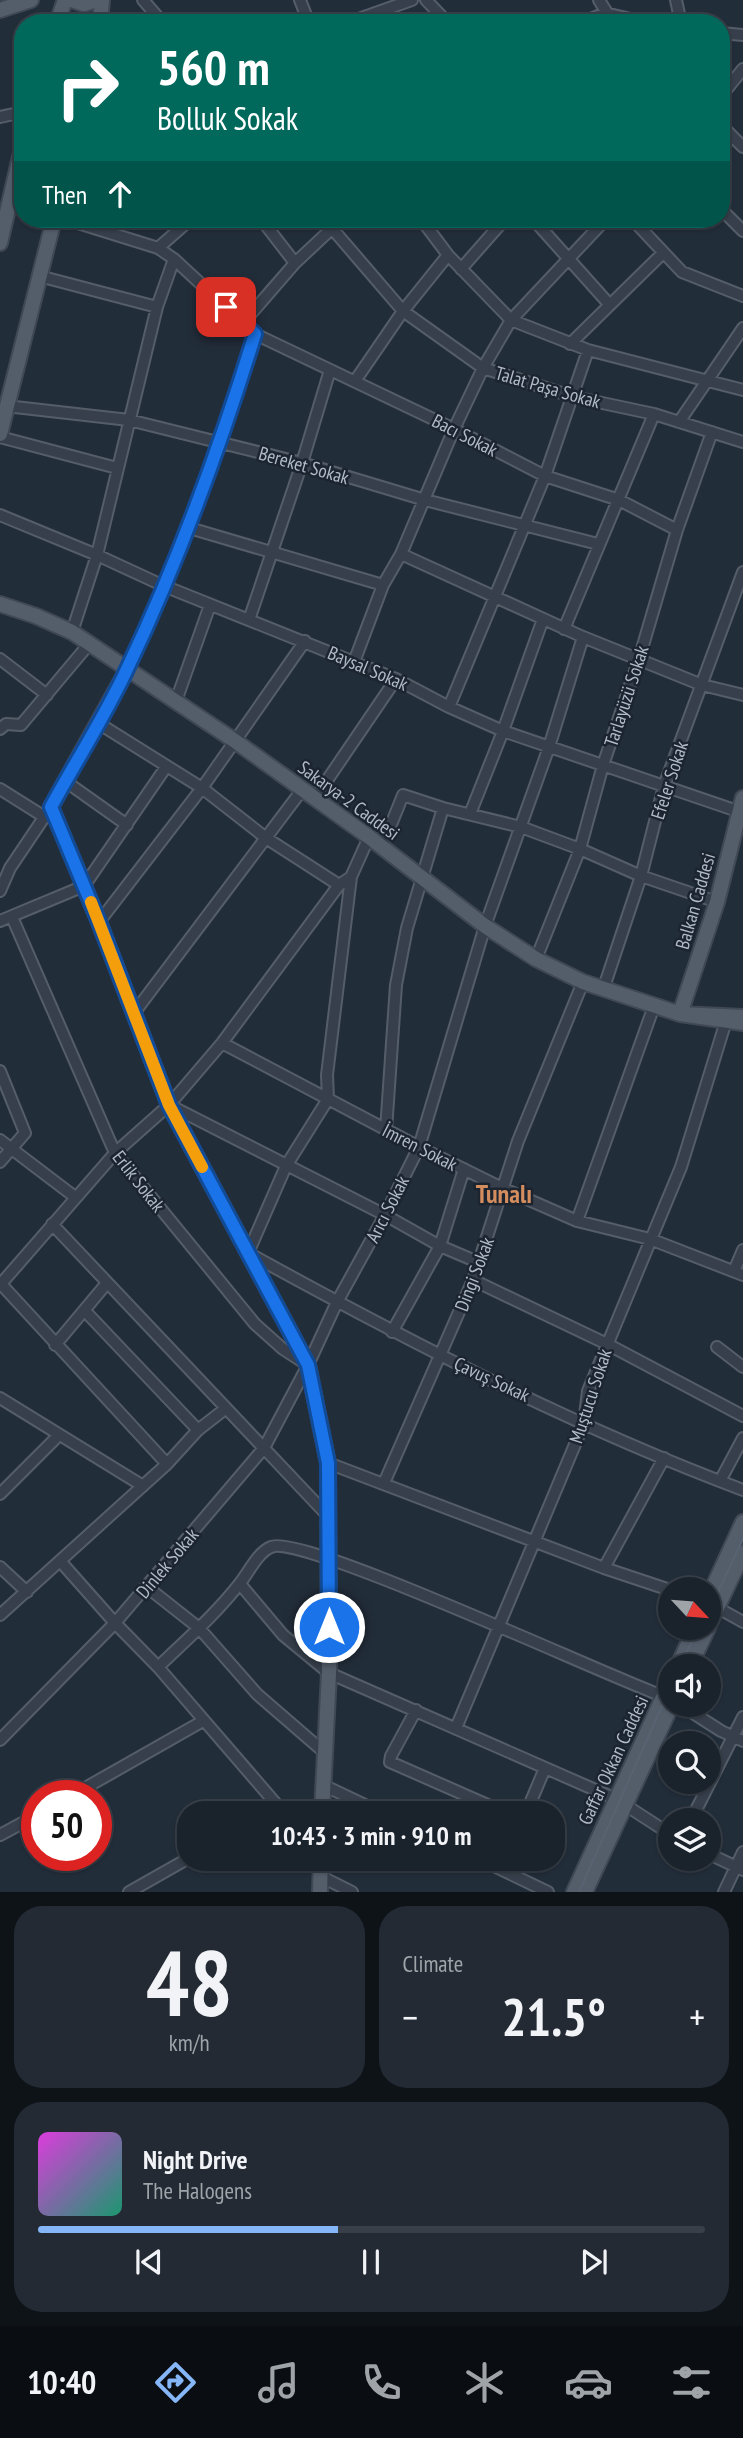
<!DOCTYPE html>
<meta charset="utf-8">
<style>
:root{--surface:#1a222c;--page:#232a34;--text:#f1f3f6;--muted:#9fa4a9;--line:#383f48;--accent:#85b6f7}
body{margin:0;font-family:"PT Sans Narrow",sans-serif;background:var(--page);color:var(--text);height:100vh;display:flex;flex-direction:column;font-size:26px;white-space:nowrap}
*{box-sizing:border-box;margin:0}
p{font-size:23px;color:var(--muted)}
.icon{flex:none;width:38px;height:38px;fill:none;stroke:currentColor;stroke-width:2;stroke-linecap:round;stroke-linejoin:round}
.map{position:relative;height:1892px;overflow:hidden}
.details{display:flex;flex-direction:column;gap:14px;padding:14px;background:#0e1318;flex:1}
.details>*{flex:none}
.banner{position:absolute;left:14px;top:14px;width:716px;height:214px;border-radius:28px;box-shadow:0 2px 5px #0004,0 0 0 2px var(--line);background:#00695c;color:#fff;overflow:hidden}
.needle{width:46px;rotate:116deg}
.controls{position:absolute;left:658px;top:1577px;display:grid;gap:14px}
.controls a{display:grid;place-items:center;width:63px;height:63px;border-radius:50%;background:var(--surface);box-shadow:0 2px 5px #0004,0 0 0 2px var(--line);font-size:35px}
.speed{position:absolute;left:21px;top:1780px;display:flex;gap:14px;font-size:35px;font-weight:700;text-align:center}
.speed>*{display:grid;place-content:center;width:91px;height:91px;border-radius:50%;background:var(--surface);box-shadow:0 2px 5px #0004,0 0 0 2px var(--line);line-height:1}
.speed .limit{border:10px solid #d22;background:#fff;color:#111}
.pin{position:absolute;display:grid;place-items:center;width:60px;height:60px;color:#fff;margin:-30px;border-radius:14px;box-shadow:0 4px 10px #0006}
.me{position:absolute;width:77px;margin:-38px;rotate:0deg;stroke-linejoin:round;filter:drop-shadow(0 0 5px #0008)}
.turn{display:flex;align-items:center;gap:24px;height:147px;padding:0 28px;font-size:32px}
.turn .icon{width:91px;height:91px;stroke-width:2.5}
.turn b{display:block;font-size:49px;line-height:60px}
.then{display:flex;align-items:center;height:66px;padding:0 28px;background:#0003;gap:14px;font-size:26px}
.big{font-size:52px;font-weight:600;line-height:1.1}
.details .widget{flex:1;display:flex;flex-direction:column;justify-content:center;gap:10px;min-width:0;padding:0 24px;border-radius:28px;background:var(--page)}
.details .dial{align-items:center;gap:0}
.dial b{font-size:91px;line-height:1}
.song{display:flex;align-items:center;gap:21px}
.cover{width:84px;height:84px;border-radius:10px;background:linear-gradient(135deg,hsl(300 70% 55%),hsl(160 70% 35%))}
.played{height:7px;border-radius:4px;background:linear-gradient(90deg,var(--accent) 45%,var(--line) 45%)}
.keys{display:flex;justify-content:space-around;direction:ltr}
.heat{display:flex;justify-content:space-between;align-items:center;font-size:38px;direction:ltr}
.details .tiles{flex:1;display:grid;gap:14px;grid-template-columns:1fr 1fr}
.widget:last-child{grid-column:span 2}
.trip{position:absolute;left:177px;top:1801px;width:388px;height:70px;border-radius:28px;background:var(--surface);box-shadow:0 2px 5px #0004,0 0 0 2px var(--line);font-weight:600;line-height:70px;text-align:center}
.tab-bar{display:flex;height:112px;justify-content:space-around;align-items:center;background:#0a0e12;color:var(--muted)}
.tab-bar .icon{width:49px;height:49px}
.tab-bar .current{color:var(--accent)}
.tab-bar b{font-size:32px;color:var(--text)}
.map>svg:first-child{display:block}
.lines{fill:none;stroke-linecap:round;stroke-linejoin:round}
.minor-casing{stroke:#545d68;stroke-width:14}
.major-casing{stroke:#3f4854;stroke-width:18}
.minor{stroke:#363f4b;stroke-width:10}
.major{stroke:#545e6b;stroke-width:14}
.tram{stroke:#586372;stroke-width:2}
.route-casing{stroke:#114b97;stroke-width:18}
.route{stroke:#1a73e8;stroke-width:12}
.slow{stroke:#f59e0b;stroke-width:12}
.labels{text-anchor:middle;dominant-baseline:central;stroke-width:5;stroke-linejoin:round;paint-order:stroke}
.street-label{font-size:19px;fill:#b1bac7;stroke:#1b242f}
.district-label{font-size:26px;font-weight:bold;fill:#d38d5f;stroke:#1b242f}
</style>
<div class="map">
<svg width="743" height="1892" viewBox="0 0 743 1892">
<rect width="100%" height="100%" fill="#222d3a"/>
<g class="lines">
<defs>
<path id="minor" d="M 143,0 L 163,23
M 300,0 L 309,23
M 426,0 L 448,23
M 599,0 L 609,16
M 676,0 L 681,23
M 347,23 L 412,0
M 581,23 L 605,13 L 648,23
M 721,33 L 743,35
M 721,96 L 743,69
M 0,117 L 23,112
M 721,125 L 743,147
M 721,209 L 743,231
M 65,219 L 158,248 L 174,259 L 255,334 L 221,442 L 164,586 L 127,670
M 261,219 L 295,263
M 324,219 L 403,311 L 483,368 L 574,397 L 654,414 L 743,442
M 421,219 L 448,255 L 511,320 L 588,350 L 743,390
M 533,219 L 609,304
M 632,219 L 682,272 L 743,296
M 158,248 L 191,219
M 461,269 L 505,219
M 39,276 L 157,307
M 243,323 L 295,263 L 342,219
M 255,334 L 454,429 L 545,476 L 619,500 L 677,530
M 570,344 L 663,253
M 355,381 L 403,311 L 448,255
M 6,406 L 129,420 L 302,463 L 425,500 L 598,544
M 679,422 L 743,328
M 0,437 L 117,468
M 0,515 L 97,555 L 164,586 L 396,679 L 449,707 L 503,731 L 743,813
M 186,527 L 383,585
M 401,554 L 583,637 L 702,685 L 743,695
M 249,620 L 302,463 L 330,370
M 564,629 L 654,414
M 72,632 L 97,555 L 157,307 L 174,259
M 0,659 L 47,695
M 354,662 L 383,585 L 401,554 L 454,429 L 483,368 L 511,320 L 606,219
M 176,701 L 210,605
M 449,707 L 545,476 L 588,350
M 98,723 L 202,788 L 266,838 L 339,885
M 0,729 L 6,724 L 21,725 L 89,644
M 65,781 L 127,825
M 0,789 L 43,816
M 315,798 L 396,679
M 470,814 L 503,731 L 543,619
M 382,847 L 403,795 L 443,808 L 521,827 L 580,849 L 641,876 L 717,902
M 351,877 L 327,1075 L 328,1099 L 286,1166 L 248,1253 C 408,1341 572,1426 743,1490
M 0,891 L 10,868 L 51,807
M 12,917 L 115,1153 L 255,1324 L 283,1349 L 306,1364
M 0,921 L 84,886 L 166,767
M 99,922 L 202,788 L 305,641
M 536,959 L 580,849 L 603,765 L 639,659 L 677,530 L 712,432
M 603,990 L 641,876 L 664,786 L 743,572
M 134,1013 L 302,790
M 222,1043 L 419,1147 L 504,1189 L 577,1221 L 650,1239 L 743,1275
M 0,1071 L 25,1133 L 0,1162
M 169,1105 L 385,1215 L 440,1246 L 480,1263
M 386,1130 L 396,985 L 407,928 L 443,808
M 0,1140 L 75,1197
M 577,1221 L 654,1006
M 52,1224 L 329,1517
M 734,1271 L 743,1250
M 473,1280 L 607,1344 L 743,1416
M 0,1283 L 167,1464
M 0,1285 L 115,1153 L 169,1105 L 222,1043 L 339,885 L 351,877 L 369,837
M 85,1311 L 198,1430
M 392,1332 L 440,1246 L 464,1169
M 55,1345 L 107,1283
M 717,1347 L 743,1367
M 0,1398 L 143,1486
M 328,1463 L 604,1568 L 670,1590
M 720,1481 L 743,1438
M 384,1483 L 473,1280 L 518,1141 L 583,982
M 0,1494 L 59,1435
M 61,1562 L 115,1623 L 158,1667 L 284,1813
M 0,1567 L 27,1592
M 604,1568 L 664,1458
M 240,1584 L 283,1635 L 329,1673 L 616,1799 L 670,1834
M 147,1587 L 199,1628 L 257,1694 L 324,1752
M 709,1603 L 743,1622
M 0,1615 L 167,1464 L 198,1430 L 225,1409
M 158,1667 C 186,1640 216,1614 240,1583 C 249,1572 257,1553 271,1547 C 299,1532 615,1680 668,1698
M 679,1704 L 721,1731 L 743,1741
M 416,1710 L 391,1756 L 390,1762 L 506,1813
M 456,1728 L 584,1423 L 588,1391 L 681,1167 L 726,1021
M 0,1740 L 115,1623 L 264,1448 L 308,1365 L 337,1302 L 385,1215 L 419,1147 L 485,926 L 549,747 L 583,637
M 323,1785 L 382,1813
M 71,1796 L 203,1721
M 526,1813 L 545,1768
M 691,1820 L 743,1717
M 0,1835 L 37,1815
M 709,1854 L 743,1870
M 477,1858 L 548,1892
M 320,1876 L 352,1892
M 129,1892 L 189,1858
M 724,1892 L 743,1852"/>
<path id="major" d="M 72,0 L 84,4 L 96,0
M 0,10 L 31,0
M 57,23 L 65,0
M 100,23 L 102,0
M 0,243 L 23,144
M 0,434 L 54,219
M 0,604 L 36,616 L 72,632 L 235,741 L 369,837 L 485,926 L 536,959 L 583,982 L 680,1014 L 717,902 L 743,798
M 127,670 L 51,807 L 99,922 L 169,1105 L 308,1365 L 328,1463 L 329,1673 L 322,1813
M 743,1017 L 680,1014 L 743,1023
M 709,1596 L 743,1522
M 709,1625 L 743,1553
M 678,1666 L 695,1628
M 690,1666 L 708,1628
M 320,1892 L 321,1858
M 574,1892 L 670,1682
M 585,1892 L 672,1704"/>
</defs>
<use href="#minor" class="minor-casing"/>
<use href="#major" class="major-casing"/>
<use href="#minor" class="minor"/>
<use href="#major" class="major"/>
<path class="tram" d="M 709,1611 L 743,1539
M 680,1666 L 698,1628
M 579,1892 L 670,1688"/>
</g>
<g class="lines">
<defs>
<path id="route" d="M 226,307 L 255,334 C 220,447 179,560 128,667 C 106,715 76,761 51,807 L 99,922 L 169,1105 L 308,1365 L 328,1463 L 329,1627"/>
</defs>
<use href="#route" class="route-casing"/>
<use href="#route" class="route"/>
<path class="slow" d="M 91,902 L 169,1105 L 202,1167"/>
</g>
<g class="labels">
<g class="street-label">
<text transform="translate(548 387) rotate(16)">Talat Paşa Sokak</text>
<text transform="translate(465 435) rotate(27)">Bacı Sokak</text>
<text transform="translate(304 465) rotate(16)">Bereket Sokak</text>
<text transform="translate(368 668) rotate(23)">Baysal Sokak</text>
<text transform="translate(626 696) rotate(-72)">Tarlayüzü Sokak</text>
<text transform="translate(669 780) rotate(-72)">Efeler Sokak</text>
<text transform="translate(349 800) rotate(36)">Sakarya-2 Caddesi</text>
<text transform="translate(695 901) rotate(-74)">Balkan Caddesi</text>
<text transform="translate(420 1147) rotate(27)">İmren Sokak</text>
<text transform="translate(139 1181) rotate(52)">Erlik Sokak</text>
<text transform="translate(387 1209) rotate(-63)">Arıcı Sokak</text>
<text transform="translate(474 1274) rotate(-69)">Dingi Sokak</text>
<text transform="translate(492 1379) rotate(25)">Çavuş Sokak</text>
<text transform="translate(590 1396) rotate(-72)">Muştucu Sokak</text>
<text transform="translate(167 1563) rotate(-50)">Dinlek Sokak</text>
<text transform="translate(613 1760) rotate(-65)">Gaffar Okkan Caddesi</text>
</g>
<g class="district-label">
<text x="504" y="1193">Tunalı</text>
</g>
</g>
</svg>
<div class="controls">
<a><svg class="needle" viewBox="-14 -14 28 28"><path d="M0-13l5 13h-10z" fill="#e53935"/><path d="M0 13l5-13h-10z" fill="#9fa4a9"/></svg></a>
<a><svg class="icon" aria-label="sound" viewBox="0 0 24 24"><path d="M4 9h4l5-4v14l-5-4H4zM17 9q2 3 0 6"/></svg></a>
<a><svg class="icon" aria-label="search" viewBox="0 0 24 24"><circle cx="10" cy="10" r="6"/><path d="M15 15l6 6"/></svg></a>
<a><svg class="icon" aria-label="layers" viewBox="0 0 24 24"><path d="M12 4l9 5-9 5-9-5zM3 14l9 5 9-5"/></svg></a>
</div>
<div class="speed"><div class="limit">50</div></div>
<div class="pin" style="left:226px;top:307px;background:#d93025"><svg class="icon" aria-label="arrive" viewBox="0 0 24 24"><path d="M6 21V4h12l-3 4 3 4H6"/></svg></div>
<svg class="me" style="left:329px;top:1627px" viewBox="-20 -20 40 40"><circle r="17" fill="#1a73e8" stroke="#fff" stroke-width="3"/><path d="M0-11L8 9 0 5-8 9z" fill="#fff"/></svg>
<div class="trip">10:43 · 3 min · 910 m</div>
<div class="banner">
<div class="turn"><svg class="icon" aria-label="right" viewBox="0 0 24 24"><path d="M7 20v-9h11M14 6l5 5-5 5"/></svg><div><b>560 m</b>Bolluk Sokak</div></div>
<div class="then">Then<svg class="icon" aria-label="ahead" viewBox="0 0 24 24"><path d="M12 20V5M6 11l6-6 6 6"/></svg></div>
</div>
</div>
<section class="details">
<div class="tiles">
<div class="widget dial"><b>48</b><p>km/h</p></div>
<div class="widget"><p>Climate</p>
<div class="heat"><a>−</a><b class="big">21.5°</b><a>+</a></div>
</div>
<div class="widget">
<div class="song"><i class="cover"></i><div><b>Night Drive</b><p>The Halogens</p></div></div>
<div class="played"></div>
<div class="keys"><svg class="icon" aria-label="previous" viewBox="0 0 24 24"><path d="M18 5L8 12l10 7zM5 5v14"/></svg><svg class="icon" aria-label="pause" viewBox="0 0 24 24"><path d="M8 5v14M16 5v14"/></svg><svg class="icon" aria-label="next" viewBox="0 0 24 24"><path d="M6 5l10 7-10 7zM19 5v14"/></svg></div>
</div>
</div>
</section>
<nav class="tab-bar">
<b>10:40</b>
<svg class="icon current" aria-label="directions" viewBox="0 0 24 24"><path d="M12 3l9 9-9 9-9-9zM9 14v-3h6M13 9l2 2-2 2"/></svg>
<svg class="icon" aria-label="music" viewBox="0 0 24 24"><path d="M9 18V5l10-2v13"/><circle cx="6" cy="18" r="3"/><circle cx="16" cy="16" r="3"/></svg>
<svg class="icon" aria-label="phone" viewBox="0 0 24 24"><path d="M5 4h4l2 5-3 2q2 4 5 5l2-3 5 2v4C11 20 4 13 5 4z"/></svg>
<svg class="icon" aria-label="climate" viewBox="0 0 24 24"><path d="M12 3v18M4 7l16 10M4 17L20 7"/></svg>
<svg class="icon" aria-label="car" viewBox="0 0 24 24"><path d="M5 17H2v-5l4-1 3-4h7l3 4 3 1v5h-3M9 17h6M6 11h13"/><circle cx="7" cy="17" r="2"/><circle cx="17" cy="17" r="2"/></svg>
<svg class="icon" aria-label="filters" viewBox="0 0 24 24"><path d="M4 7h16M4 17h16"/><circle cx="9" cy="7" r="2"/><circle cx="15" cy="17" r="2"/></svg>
</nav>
